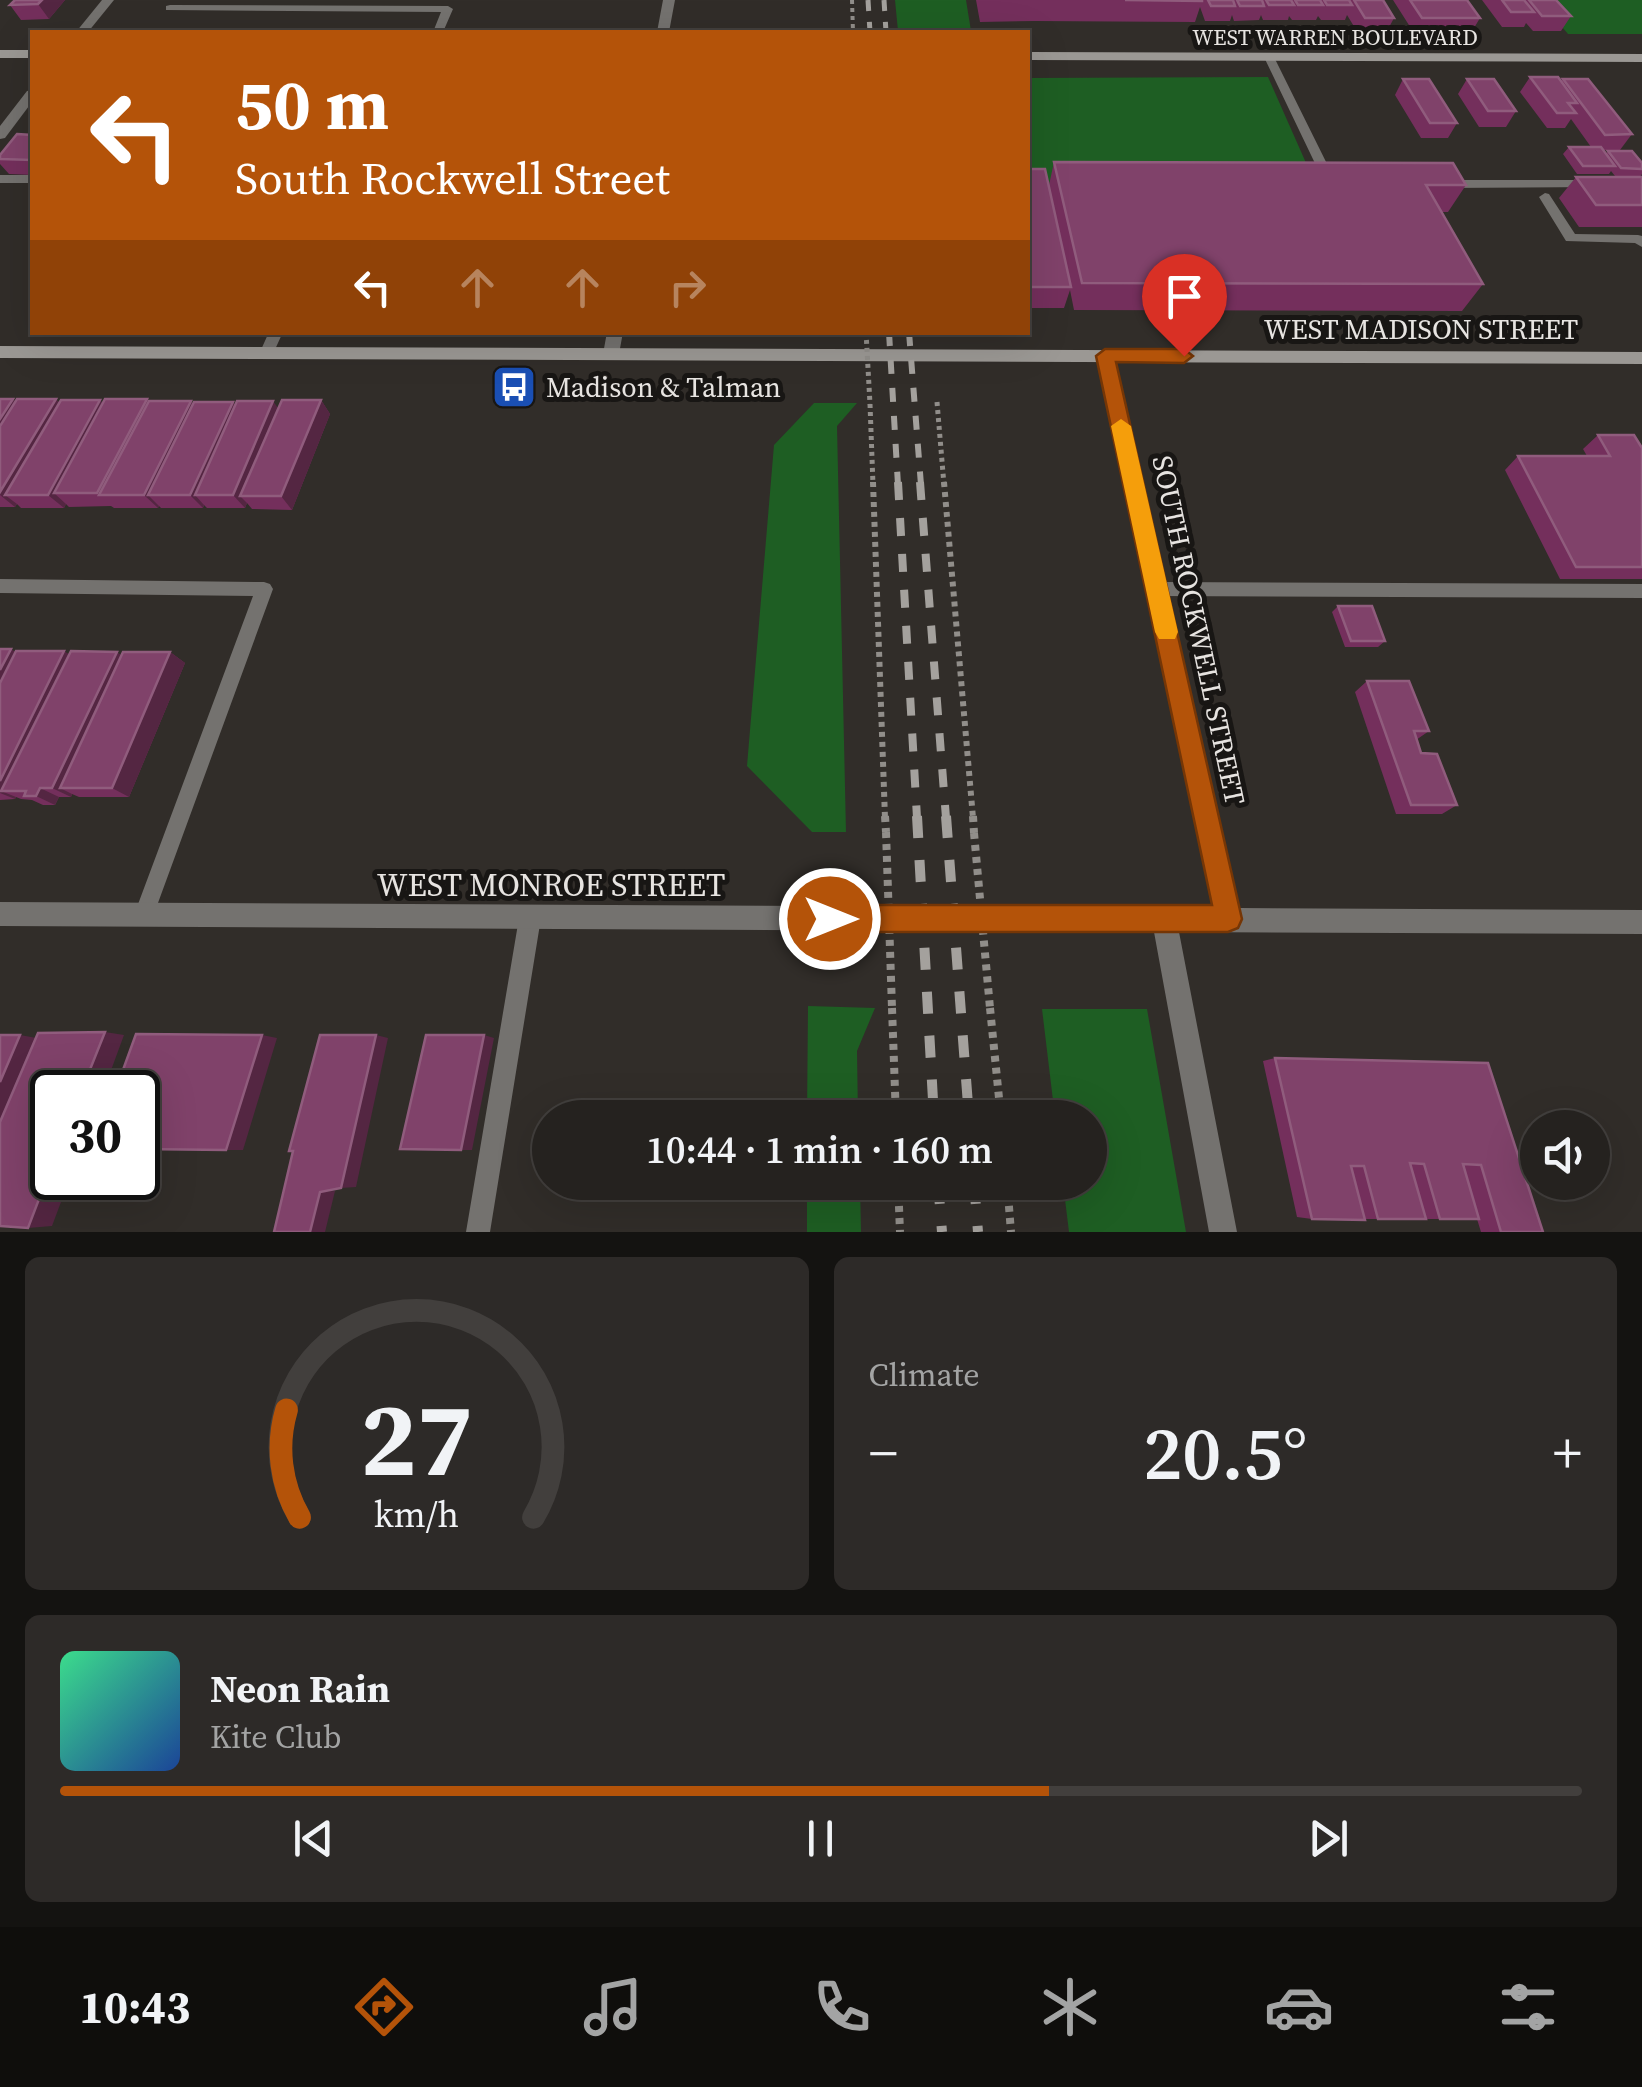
<!DOCTYPE html>
<meta charset="utf-8">
<style>
:root{--surface:#25221f;--page:#2d2a28;--text:#f1f3f6;--muted:#a3a4a4;--line:#423f3d;--accent:#b45309}
body{margin:0;font-family:"Source Serif 4",serif;background:var(--page);color:var(--text);height:100vh;display:flex;flex-direction:column;font-size:38px;white-space:nowrap}
*{box-sizing:border-box;margin:0}
p{font-size:32px;color:var(--muted)}
.icon{flex:none;width:55px;height:55px;fill:none;stroke:currentColor;stroke-width:2;stroke-linecap:round;stroke-linejoin:round}
.map{position:relative;height:1232px;overflow:hidden}
.sheet{display:flex;flex-direction:column;gap:25px;padding:25px;background:#141311;flex:1}
.sheet>*{flex:none}
.top-card{position:absolute;left:30px;top:30px;width:1000px;height:305px;border-radius:0px;box-shadow:0 10px 40px #0002,0 0 0 2px var(--line);background:#b45309;color:#fff;overflow:hidden}
.controls{position:absolute;left:1520px;top:1110px;display:grid;gap:20px}
.controls a{display:grid;place-items:center;width:90px;height:90px;border-radius:50%;background:var(--surface);box-shadow:0 10px 40px #0002,0 0 0 2px var(--line);font-size:50px}
.speed{position:absolute;left:30px;top:1070px;display:flex;gap:20px;font-size:50px;font-weight:700;text-align:center}
.speed>*{display:grid;place-content:center;width:130px;height:130px;border-radius:50%;background:var(--surface);box-shadow:0 10px 40px #0002,0 0 0 2px var(--line);line-height:1}
.speed .limit{border:5px solid #111;border-radius:15px;background:#fff;color:#111}
.pin{position:absolute;display:grid;place-items:center;width:85px;height:85px;color:#fff;margin:-102px -42px;border-radius:50% 50% 50% 0;rotate:-45deg;box-shadow:0 0 10px #0007}
.pin .icon{rotate:45deg}
.me{position:absolute;width:110px;margin:-55px;rotate:90deg;stroke-linejoin:round;filter:drop-shadow(0 0 8px #0008)}
.turn{display:flex;align-items:center;gap:35px;height:210px;padding:0 40px;font-size:45px}
.turn .icon{width:130px;height:130px;stroke-width:2.5}
.turn b{display:block;font-size:70px;line-height:85px}
.lanes{display:flex;align-items:center;height:95px;padding:0 40px;background:#0003;justify-content:center;gap:50px;direction:ltr}
.lanes .off{opacity:.35}
.big{font-size:75px;font-weight:600;line-height:1.1}
.sheet .widget{flex:1;display:flex;flex-direction:column;justify-content:center;gap:15px;min-width:0;padding:0 35px;border-radius:15px;background:var(--page)}
.sheet .dial{align-items:center;gap:0}
.dial svg{height:260px;overflow:visible;fill:none;stroke:var(--line);stroke-width:7;stroke-linecap:round;text-anchor:middle}
.dial text{fill:var(--text);stroke:none}
.song{display:flex;align-items:center;gap:30px}
.cover{width:120px;height:120px;border-radius:15px;background:linear-gradient(135deg,hsl(150 70% 55%),hsl(220 70% 35%))}
.played{height:10px;border-radius:5px;background:linear-gradient(90deg,var(--accent) 65%,var(--line) 65%)}
.keys{display:flex;justify-content:space-around;direction:ltr}
.heat{display:flex;justify-content:space-between;align-items:center;font-size:55px;direction:ltr}
.sheet .tiles{flex:1;display:grid;gap:25px;grid-template-columns:1fr 1fr}
.widget:last-child{grid-column:span 2}
.trip{position:absolute;left:532px;top:1100px;width:575px;height:100px;border-radius:50px;background:var(--surface);box-shadow:0 10px 40px #0002,0 0 0 2px var(--line);font-weight:600;line-height:100px;text-align:center}
.tabs{display:flex;height:160px;justify-content:space-around;align-items:center;background:#0f0e0c;color:var(--muted)}
.tabs .icon{width:70px;height:70px}
.tabs .selected{color:var(--accent)}
.tabs b{font-size:45px;color:var(--text)}
.map>svg:first-child{display:block}
.green{fill:#1e5e23}
.lines{fill:none;stroke-linecap:round;stroke-linejoin:round}
.path-far3{stroke:#918e8a;stroke-width:4;stroke-dasharray:4 4;stroke-linecap:butt}
.path-far2{stroke:#918e8a;stroke-width:5;stroke-dasharray:4 4;stroke-linecap:butt}
.path-far1{stroke:#918e8a;stroke-width:6;stroke-dasharray:5 5;stroke-linecap:butt}
.path{stroke:#918e8a;stroke-width:8;stroke-dasharray:6 6;stroke-linecap:butt}
.lane{fill:#74726f;fill-rule:evenodd}
.street{fill:#74726f;fill-rule:evenodd}
.secondary{fill:#9b9894;fill-rule:evenodd}
.rail-far3{stroke:#a4a19d;stroke-width:5;stroke-dasharray:11 11;stroke-linecap:butt}
.rail-far2{stroke:#a4a19d;stroke-width:6;stroke-dasharray:14 14;stroke-linecap:butt}
.rail-far1{stroke:#a4a19d;stroke-width:8;stroke-dasharray:18 18;stroke-linecap:butt}
.rail{stroke:#a4a19d;stroke-width:10;stroke-dasharray:22 22;stroke-linecap:butt}
.path-bridge-far1{stroke:#918e8a;stroke-width:5;stroke-dasharray:4 4;stroke-linecap:butt}
.path-bridge{stroke:#918e8a;stroke-width:8;stroke-dasharray:6 6;stroke-linecap:butt}
.wall{fill:#742f5c}
.shaded-wall{fill:#542642}
.building{fill:#80426a;stroke:#905c7d;stroke-width:2.5}
.route{fill:#b45309;stroke:#753606;stroke-width:2.5}
.slow{fill:#f59e0b}
.labels{text-anchor:middle;dominant-baseline:central;stroke-width:10;stroke-linejoin:round;paint-order:stroke}
.far-street-label{font-size:22px;fill:#e7e4e1;stroke:#181614}
.street-label{font-size:28px;fill:#e7e4e1;stroke:#181614}
.poi-label{font-size:28px;fill:#e7e4e1;stroke:#181614;text-anchor:start}
.near-street-label{font-size:32px;fill:#e7e4e1;stroke:#181614}
</style>
<div class="map">
<svg width="1642" height="1232" viewBox="0 0 1642 1232">
<rect width="100%" height="100%" fill="#312d29"/>
<path class="green" d="M 895,0 L 966,0 L 971,31 L 898,31 Z
M 1539,0 L 1642,0 L 1642,34 L 1568,34 Z
M 1268,77 L 1318,190 L 1048,189 L 1028,169 L 1028,78 Z
M 814,403 L 857,403 L 837,426 L 846,832 L 812,832 L 747,766 L 774,445 Z
M 808,1006 L 875,1008 L 857,1051 L 858,1117 L 807,1117 Z
M 1042,1009 L 1147,1009 L 1186,1232 L 1069,1232 L 1063,1183 L 1090,1182 L 1090,1118 L 1055,1117 Z
M 807,1183 L 860,1183 L 861,1232 L 807,1232 Z"/>
<g class="lines">
<path class="path-far3" d="M 852,0 L 853,32"/>
<path class="path-far2" d="M 937,402 L 944,485
M 870,404 L 873,485"/>
<path class="path-far1" d="M 873,482 L 885,818
M 944,482 L 973,818"/>
<path class="path" d="M 885,816 L 886,832
M 973,816 L 974,833
M 892,1008 L 896,1118
M 990,1008 L 1001,1118
M 898,1182 L 900,1232
M 1007,1182 L 1011,1232"/>
<path class="lane" d="M 170,5 L 448,6 L 453,9 L 443,32 L 433,32 L 441,12 L 166,10 L 166,6 Z
M 1265,55 L 1274,57 L 1335,180 L 1333,183 L 1323,180 L 1264,57 Z
M 0,175 L 32,175 L 32,183 L 0,183 Z
M 1592,180 L 1598,184 L 1596,187 L 1443,188 L 1437,184 L 1443,180 Z
M 1545,193 L 1549,194 L 1575,234 L 1638,235 L 1642,236 L 1642,247 L 1635,243 L 1566,241 L 1539,197 Z
M 269,332 L 283,332 L 272,356 L 267,357 L 260,352 Z
M 0,579 L 264,582 L 270,584 L 273,589 L 151,922 L 144,925 L 137,922 L 134,915 L 253,596 L 0,593 Z
M 1157,582 L 1642,584 L 1642,598 L 1157,596 L 1151,594 L 1148,589 L 1151,584 Z
M 530,907 L 537,911 L 541,918 L 490,1232 L 466,1232 L 519,918 L 523,911 Z"/>
<path class="street" d="M 102,0 L 114,0 L 88,32 L 76,32 Z
M 663,0 L 675,0 L 669,32 L 657,32 Z
M 32,90 L 32,102 L 5,138 L 0,139 L 0,126 L 27,91 Z
M 607,332 L 623,332 L 619,354 L 611,360 L 603,354 Z
M 1105,350 L 1113,356 L 1239,908 L 1642,910 L 1642,934 L 1179,932 L 1237,1232 L 1209,1232 L 1154,932 L 0,926 L 0,902 L 1215,908 L 1097,356 Z"/>
<path class="secondary" d="M 0,50 L 32,50 L 32,58 L 0,58 Z
M 1028,52 L 1642,54 L 1642,62 L 1028,60 Z
M 0,346 L 1642,352 L 1642,364 L 0,358 Z"/>
<path class="rail-far3" d="M 868,0 L 870,32
M 884,0 L 886,32"/>
<path class="rail-far2" d="M 889,332 L 898,485
M 909,332 L 921,485"/>
<path class="rail-far1" d="M 898,482 L 917,818
M 920,482 L 946,818"/>
<path class="rail" d="M 917,816 L 934,1118
M 946,816 L 969,1118
M 938,1182 L 942,1232
M 974,1182 L 978,1232"/>
<path class="path-bridge-far1" d="M 866,332 L 870,404"/>
<path class="path-bridge" d="M 886,832 L 892,1008
M 974,833 L 990,1008"/>
</g>
<path class="wall" d="M 15,0 L 65,0 L 49,19 L 21,20 L 10,5 Z
M 976,0 L 1383,0 L 1394,18 L 1386,33 L 1358,33 L 1347,15 L 1345,20 L 1321,20 L 1318,16 L 1316,20 L 1292,20 L 1289,16 L 1288,20 L 1263,20 L 1261,15 L 1259,20 L 1234,21 L 1232,15 L 1230,21 L 1205,21 L 1200,7 L 1195,22 L 1035,21 L 980,22 Z
M 1393,0 L 1467,0 L 1480,18 L 1471,33 L 1414,33 Z
M 1482,0 L 1556,0 L 1571,16 L 1561,31 L 1533,31 L 1526,23 L 1524,27 L 1502,27 Z
M 1530,77 L 1561,82 L 1563,79 L 1632,134 L 1620,150 L 1603,150 L 1606,154 L 1608,151 L 1642,163 L 1642,174 L 1640,177 L 1615,176 L 1611,171 L 1609,174 L 1577,174 L 1563,154 L 1569,147 L 1591,147 L 1571,119 L 1565,128 L 1547,128 L 1520,92 Z
M 1403,79 L 1457,123 L 1448,138 L 1421,138 L 1395,95 Z
M 1467,79 L 1516,111 L 1506,127 L 1479,127 L 1458,94 Z
M 32,135 L 32,175 L 9,174 L 0,164 L 0,155 Z
M 1054,162 L 1466,185 L 1448,212 L 1441,212 L 1483,284 L 1462,311 L 1074,310 L 1070,290 L 1064,308 L 1028,308 L 1028,169 L 1049,185 Z
M 1576,177 L 1642,177 L 1642,227 L 1579,227 L 1559,198 Z
M 0,399 L 13,399 L 15,402 L 103,404 L 149,401 L 236,405 L 278,409 L 321,400 L 330,414 L 292,510 L 252,509 L 247,503 L 245,508 L 207,508 L 204,505 L 203,508 L 161,508 L 159,506 L 158,508 L 114,508 L 111,506 L 69,507 L 66,504 L 64,508 L 21,508 L 17,504 L 15,507 L 0,507 Z
M 1598,435 L 1642,448 L 1642,579 L 1560,579 L 1505,470 L 1518,456 L 1587,456 L 1583,449 Z
M 1338,606 L 1385,641 L 1378,647 L 1345,647 L 1332,612 Z
M 0,649 L 16,652 L 64,651 L 69,655 L 122,655 L 170,652 L 185,663 L 129,797 L 79,797 L 72,794 L 71,797 L 59,797 L 55,805 L 43,805 L 32,800 L 21,799 L 16,797 L 15,799 L 0,800 Z
M 1367,681 L 1429,731 L 1416,740 L 1421,753 L 1457,805 L 1442,814 L 1396,814 L 1355,692 Z
M 1275,1058 L 1488,1063 L 1543,1232 L 1481,1232 L 1477,1219 L 1312,1219 L 1297,1217 L 1263,1061 Z"/>
<path class="shaded-wall" d="M 42,0 L 65,0 L 49,19 L 38,4 Z
M 13,399 L 28,413 L 0,458 L 0,419 Z
M 56,399 L 70,413 L 5,495 L 17,504 L 15,507 L 0,495 L 0,492 Z
M 147,399 L 160,413 L 99,495 L 111,507 L 97,493 Z
M 100,400 L 113,414 L 54,493 L 66,504 L 64,508 L 48,495 Z
M 321,400 L 330,414 L 292,510 L 281,496 Z
M 191,401 L 203,415 L 148,495 L 159,506 L 158,508 L 144,495 Z
M 273,401 L 283,415 L 240,496 L 247,503 L 245,508 L 233,495 Z
M 233,402 L 244,416 L 195,495 L 204,505 L 203,508 L 190,495 Z
M 11,649 L 29,660 L 0,718 L 0,670 Z
M 64,651 L 80,662 L 1,791 L 16,797 L 15,799 L 0,793 L 0,781 Z
M 117,652 L 132,663 L 60,788 L 72,794 L 71,797 L 52,788 Z
M 170,652 L 185,663 L 129,797 L 112,788 Z
M 40,788 L 59,797 L 55,805 L 36,796 Z
M 105,1032 L 124,1035 L 103,1092 L 81,1092 Z
M 20,1035 L 42,1039 L 0,1140 L 0,1082 Z
M 262,1035 L 277,1038 L 243,1150 L 226,1150 Z
M 376,1035 L 388,1038 L 356,1187 L 341,1188 Z
M 484,1035 L 494,1038 L 472,1150 L 461,1150 Z
M 52,1165 L 52,1178 L 70,1178 L 52,1226 L 28,1228 Z
M 335,1191 L 325,1232 L 310,1232 L 320,1192 Z"/>
<path class="building" d="M 15,0 L 42,0 L 38,4 L 10,5 Z
M 1125,0 L 1202,0 L 1202,1 Z
M 1208,0 L 1233,0 L 1235,6 L 1211,6 Z
M 1237,0 L 1262,0 L 1264,6 L 1240,6 Z
M 1266,0 L 1291,0 L 1294,5 L 1269,5 Z
M 1295,0 L 1320,0 L 1323,5 L 1298,5 Z
M 1324,0 L 1349,0 L 1352,5 L 1327,5 Z
M 1354,0 L 1383,0 L 1394,18 L 1365,18 Z
M 1410,0 L 1467,0 L 1480,18 L 1422,18 Z
M 1502,0 L 1524,0 L 1534,12 L 1511,12 Z
M 1529,0 L 1556,0 L 1571,16 L 1542,16 Z
M 1530,77 L 1558,77 L 1577,103 L 1568,103 L 1576,113 L 1557,113 Z
M 1403,79 L 1429,79 L 1457,123 L 1430,123 Z
M 1467,79 L 1494,79 L 1516,111 L 1488,111 Z
M 1563,79 L 1588,79 L 1632,134 L 1605,135 Z
M 17,134 L 32,135 L 32,160 L 0,159 L 0,155 Z
M 1569,147 L 1601,147 L 1615,166 L 1583,166 Z
M 1608,151 L 1632,151 L 1642,163 L 1642,169 L 1621,168 Z
M 1054,162 L 1453,163 L 1466,185 L 1426,185 L 1483,284 L 1082,283 Z
M 1028,169 L 1045,169 L 1071,287 L 1028,287 Z
M 1576,177 L 1642,177 L 1642,205 L 1596,205 Z
M 0,399 L 13,399 L 0,419 Z
M 17,399 L 56,399 L 0,492 L 0,426 Z
M 105,399 L 147,399 L 97,493 L 54,493 Z
M 61,400 L 100,400 L 48,495 L 5,495 Z
M 282,400 L 321,400 L 281,496 L 240,496 Z
M 149,401 L 191,401 L 144,495 L 99,495 Z
M 237,401 L 273,401 L 233,495 L 195,495 Z
M 194,402 L 233,402 L 190,495 L 148,495 Z
M 1598,435 L 1634,435 L 1642,448 L 1642,567 L 1576,567 L 1518,456 L 1610,456 Z
M 1338,606 L 1372,606 L 1385,641 L 1351,641 Z
M 0,649 L 11,649 L 0,670 Z
M 16,651 L 64,651 L 0,781 L 0,683 Z
M 71,651 L 117,652 L 52,788 L 40,788 L 36,796 L 24,796 L 26,791 L 1,791 Z
M 123,652 L 170,652 L 112,788 L 60,788 Z
M 1367,681 L 1409,681 L 1429,731 L 1414,731 L 1421,753 L 1437,754 L 1457,805 L 1411,805 Z
M 105,1032 L 81,1092 L 52,1092 L 52,1165 L 28,1228 L 0,1226 L 0,1122 L 38,1033 Z
M 136,1034 L 262,1035 L 226,1150 L 138,1149 L 138,1092 L 115,1092 Z
M 0,1035 L 20,1035 L 0,1082 Z
M 320,1035 L 376,1035 L 341,1188 L 320,1192 L 310,1232 L 274,1232 L 293,1151 L 289,1151 Z
M 426,1035 L 484,1035 L 461,1150 L 400,1149 Z
M 1275,1058 L 1488,1063 L 1543,1232 L 1501,1232 L 1481,1165 L 1463,1164 L 1479,1219 L 1440,1219 L 1424,1164 L 1410,1163 L 1426,1219 L 1378,1219 L 1364,1166 L 1351,1166 L 1365,1220 L 1312,1219 Z"/>
<path class="route" d="M 1105,349 L 1184,349 L 1193,356 L 1184,363 L 1116,362 L 1242,919 L 1238,928 L 1228,932 L 830,932 L 820,928 L 816,919 L 820,909 L 830,905 L 1212,905 L 1096,356 Z"/>
<path class="slow" d="M 1121,419 L 1131,426 L 1178,632 L 1175,639 L 1159,639 L 1155,632 L 1111,426 Z"/>
<defs>
<symbol id="bus-square" viewBox="-11 -11 22 22"><rect x="-9" y="-9" width="18" height="18" rx="4" fill="#1a4fb4" stroke="#181614"/><path d="M-5-6H5V4H4V6H2V4H-2V6H-4V4H-5ZM-3.5-4V0h7V-4ZM-3.5 1.2v1.5H-2V1.2ZM2 1.2v1.5H3.5V1.2Z" fill="#fff"/></symbol>
</defs>
<g fill-rule="evenodd">
<use href="#bus-square" x="489" y="362" width="50" height="50"/>
</g>
<g class="labels">
<g class="far-street-label">
<text x="1335" y="37">WEST WARREN BOULEVARD</text>
</g>
<g class="street-label">
<text x="1421" y="329">WEST MADISON STREET</text>
<text transform="translate(1199 630) rotate(78)">SOUTH ROCKWELL STREET</text>
</g>
<g class="poi-label">
<text x="546" y="387">Madison &amp; Talman</text>
</g>
<g class="near-street-label">
<text x="551" y="885">WEST MONROE STREET</text>
</g>
</g>
</svg>
<div class="controls">
<a><svg class="icon" aria-label="sound" viewBox="0 0 24 24"><path d="M4 9h4l5-4v14l-5-4H4zM17 9q2 3 0 6"/></svg></a>
</div>
<div class="speed"><div class="limit">30</div></div>
<div class="pin" style="left:1184px;top:356px;background:#d93025"><svg class="icon" aria-label="arrive" viewBox="0 0 24 24"><path d="M6 21V4h12l-3 4 3 4H6"/></svg></div>
<svg class="me" style="left:830px;top:919px" viewBox="-20 -20 40 40"><circle r="17" fill="#b45309" stroke="#fff" stroke-width="3"/><path d="M0-11L8 9 0 5-8 9z" fill="#fff"/></svg>
<div class="trip">10:44 · 1 min · 160 m</div>
<div class="top-card">
<div class="turn"><svg class="icon" aria-label="left" viewBox="0 0 24 24"><path d="M17 20v-9H6M10 6l-5 5 5 5"/></svg><div><b>50 m</b>South Rockwell Street</div></div>
<div class="lanes"><svg class="icon" aria-label="left" viewBox="0 0 24 24"><path d="M17 20v-9H6M10 6l-5 5 5 5"/></svg><svg class="icon off" aria-label="ahead" viewBox="0 0 24 24"><path d="M12 20V5M6 11l6-6 6 6"/></svg><svg class="icon off" aria-label="ahead" viewBox="0 0 24 24"><path d="M12 20V5M6 11l6-6 6 6"/></svg><svg class="icon off" aria-label="right" viewBox="0 0 24 24"><path d="M7 20v-9h11M14 6l5 5-5 5"/></svg></div>
</div>
</div>
<section class="sheet">
<div class="tiles">
<div class="widget dial"><svg viewBox="0 0 100 80">
<path d="M14 69A42 42 0 1 1 86 69"/>
<path d="M14 69A42 42 0 0 1 10 36" stroke="#b45309"/>
<text x="50" y="56" font-size="32" font-weight="700">27</text>
<text x="50" y="72" font-size="11">km/h</text>
</svg></div>
<div class="widget"><p>Climate</p>
<div class="heat"><a>−</a><b class="big">20.5°</b><a>+</a></div>
</div>
<div class="widget">
<div class="song"><i class="cover"></i><div><b>Neon Rain</b><p>Kite Club</p></div></div>
<div class="played"></div>
<div class="keys"><svg class="icon" aria-label="previous" viewBox="0 0 24 24"><path d="M18 5L8 12l10 7zM5 5v14"/></svg><svg class="icon" aria-label="pause" viewBox="0 0 24 24"><path d="M8 5v14M16 5v14"/></svg><svg class="icon" aria-label="next" viewBox="0 0 24 24"><path d="M6 5l10 7-10 7zM19 5v14"/></svg></div>
</div>
</div>
</section>
<nav class="tabs">
<b>10:43</b>
<svg class="icon selected" aria-label="directions" viewBox="0 0 24 24"><path d="M12 3l9 9-9 9-9-9zM9 14v-3h6M13 9l2 2-2 2"/></svg>
<svg class="icon" aria-label="music" viewBox="0 0 24 24"><path d="M9 18V5l10-2v13"/><circle cx="6" cy="18" r="3"/><circle cx="16" cy="16" r="3"/></svg>
<svg class="icon" aria-label="phone" viewBox="0 0 24 24"><path d="M5 4h4l2 5-3 2q2 4 5 5l2-3 5 2v4C11 20 4 13 5 4z"/></svg>
<svg class="icon" aria-label="climate" viewBox="0 0 24 24"><path d="M12 3v18M4 7l16 10M4 17L20 7"/></svg>
<svg class="icon" aria-label="car" viewBox="0 0 24 24"><path d="M5 17H2v-5l4-1 3-4h7l3 4 3 1v5h-3M9 17h6M6 11h13"/><circle cx="7" cy="17" r="2"/><circle cx="17" cy="17" r="2"/></svg>
<svg class="icon" aria-label="filters" viewBox="0 0 24 24"><path d="M4 7h16M4 17h16"/><circle cx="9" cy="7" r="2"/><circle cx="15" cy="17" r="2"/></svg>
</nav>
